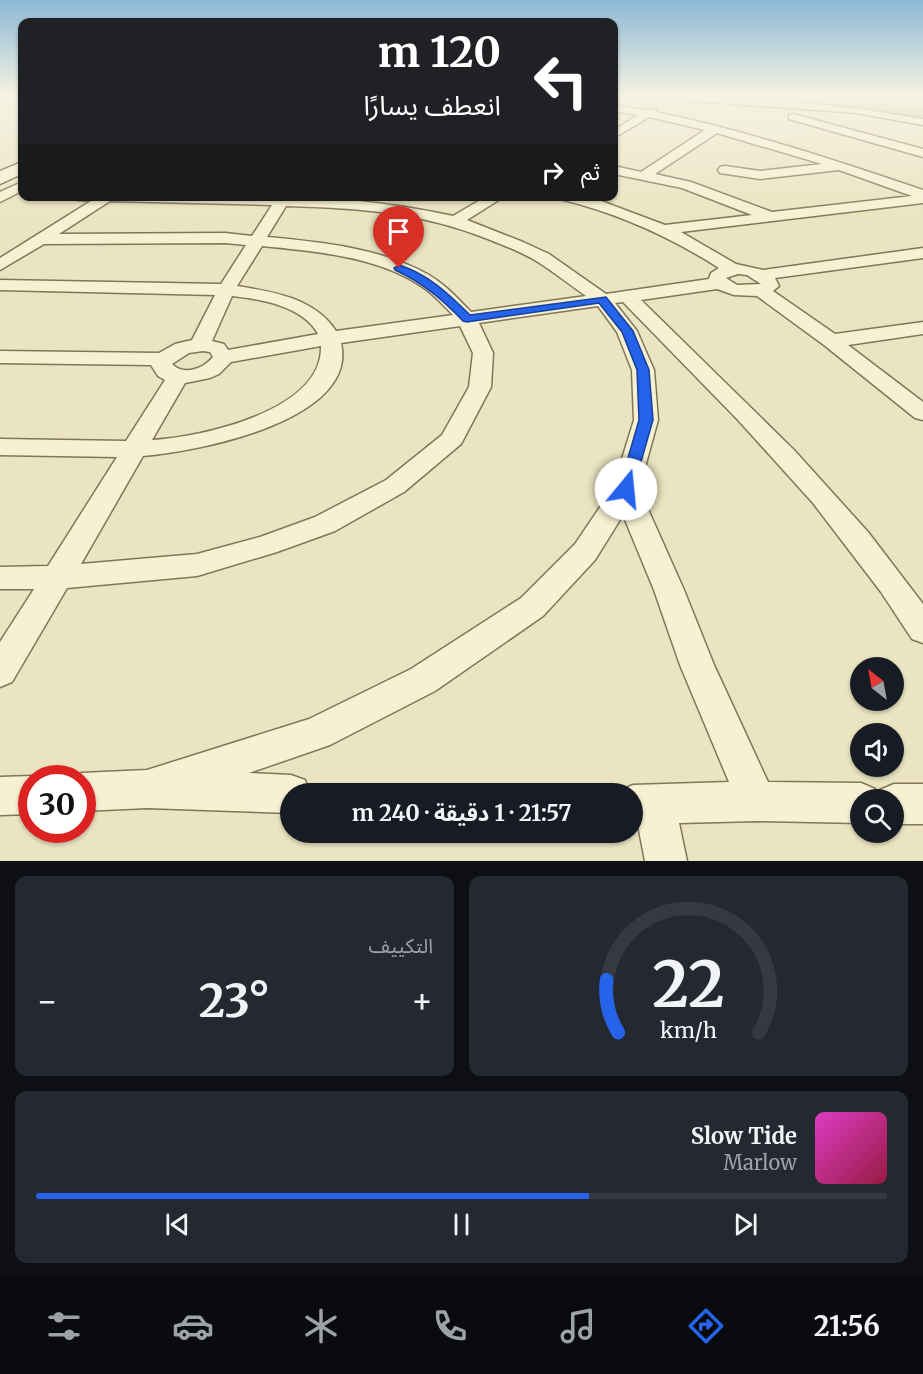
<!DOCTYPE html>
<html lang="ar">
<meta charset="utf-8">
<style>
:root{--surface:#171b24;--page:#242831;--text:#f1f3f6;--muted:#9ea1a6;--line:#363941;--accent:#2563eb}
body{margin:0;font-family:Merriweather,"Noto Sans Arabic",serif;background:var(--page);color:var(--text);direction:rtl;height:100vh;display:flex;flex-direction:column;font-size:22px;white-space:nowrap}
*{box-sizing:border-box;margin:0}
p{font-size:20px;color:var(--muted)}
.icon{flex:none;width:33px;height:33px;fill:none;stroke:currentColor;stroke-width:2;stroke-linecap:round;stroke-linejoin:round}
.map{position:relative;height:861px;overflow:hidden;direction:ltr}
.sheet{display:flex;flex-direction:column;gap:15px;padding:15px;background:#0d0f14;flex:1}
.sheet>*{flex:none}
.top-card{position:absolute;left:18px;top:18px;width:600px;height:183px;border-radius:12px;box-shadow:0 2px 4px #0004;direction:rtl;background:#202124;color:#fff;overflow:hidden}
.needle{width:39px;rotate:329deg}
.fabs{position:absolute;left:850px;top:657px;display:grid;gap:12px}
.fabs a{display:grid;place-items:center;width:54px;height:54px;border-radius:50%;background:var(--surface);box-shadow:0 2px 4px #0004;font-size:30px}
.speed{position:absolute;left:18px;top:765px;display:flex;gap:12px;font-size:30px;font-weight:700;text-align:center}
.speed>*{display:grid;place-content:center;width:78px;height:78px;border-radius:50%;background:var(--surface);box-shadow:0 2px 4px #0004;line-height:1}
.speed .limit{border:9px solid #d22;background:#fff;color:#111}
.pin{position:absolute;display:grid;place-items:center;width:51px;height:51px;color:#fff;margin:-62px -26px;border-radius:50% 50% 50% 0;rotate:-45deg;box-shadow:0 0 6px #0007}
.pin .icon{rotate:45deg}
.me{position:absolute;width:66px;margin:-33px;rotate:17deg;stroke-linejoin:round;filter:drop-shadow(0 0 4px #0008)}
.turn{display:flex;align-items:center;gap:21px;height:126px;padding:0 18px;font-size:27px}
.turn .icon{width:78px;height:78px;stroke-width:2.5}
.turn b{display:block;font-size:42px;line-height:51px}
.then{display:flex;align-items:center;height:57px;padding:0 18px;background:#0003;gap:12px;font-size:22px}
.big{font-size:45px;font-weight:700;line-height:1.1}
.sheet .card{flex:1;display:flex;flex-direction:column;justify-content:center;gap:9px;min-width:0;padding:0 21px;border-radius:12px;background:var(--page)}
.sheet .dial{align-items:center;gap:0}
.dial svg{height:156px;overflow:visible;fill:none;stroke:var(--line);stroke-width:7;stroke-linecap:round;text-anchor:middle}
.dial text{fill:var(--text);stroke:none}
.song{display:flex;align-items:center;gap:18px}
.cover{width:72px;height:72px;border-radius:9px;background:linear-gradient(135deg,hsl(310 70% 55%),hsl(340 70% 35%))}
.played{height:6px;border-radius:3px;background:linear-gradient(90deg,var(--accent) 65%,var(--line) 65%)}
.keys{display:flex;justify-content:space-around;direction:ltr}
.heat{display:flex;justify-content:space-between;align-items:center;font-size:33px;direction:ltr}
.sheet .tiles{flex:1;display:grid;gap:15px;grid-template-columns:1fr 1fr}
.card:last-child{grid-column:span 2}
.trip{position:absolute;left:280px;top:783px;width:363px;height:60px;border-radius:30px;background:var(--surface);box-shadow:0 2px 4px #0004;font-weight:700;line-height:60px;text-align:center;direction:rtl}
.tab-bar{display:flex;height:96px;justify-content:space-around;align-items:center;background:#090b0e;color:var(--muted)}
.tab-bar .icon{width:42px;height:42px}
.tab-bar .on{color:var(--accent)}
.tab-bar b{font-size:27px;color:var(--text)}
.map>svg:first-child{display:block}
.green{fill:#bac795}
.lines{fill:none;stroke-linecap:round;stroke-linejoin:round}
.street-casing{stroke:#82755a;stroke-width:3}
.secondary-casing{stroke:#64563d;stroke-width:3}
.street{fill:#f6f1d3;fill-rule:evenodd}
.secondary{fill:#f6f1d3;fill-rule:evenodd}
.route{fill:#2563eb;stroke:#184099;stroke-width:1.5}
</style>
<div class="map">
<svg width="923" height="861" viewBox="0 0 923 861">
<rect width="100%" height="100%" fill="#eae4c0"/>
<path class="green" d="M 742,97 L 923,97 L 923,119 L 891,112 Z"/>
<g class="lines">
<defs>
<path id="street" d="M 674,97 C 758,97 841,104 923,119 L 923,125 L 856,113 L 679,100 Z
M 614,105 L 646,110 L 656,109 L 656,112 C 747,131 835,160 923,190 L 923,203 L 681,232 L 736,264 L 763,270 L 923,248 L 923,258 L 775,278 L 779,286 L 773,291 L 835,334 L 923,322 L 923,334 L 848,345 L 923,402 L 923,420 L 915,418 L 824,345 L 757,296 L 734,295 L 717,289 L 641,300 L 794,450 L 868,532 L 923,604 L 923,643 L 912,639 L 881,592 L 813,503 L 738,420 L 623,302 L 615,303 L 637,331 L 654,370 L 658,420 L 639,489 L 684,590 L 714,665 L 768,782 L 861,783 L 875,789 L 878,795 L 880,790 L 894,784 L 923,784 L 923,824 L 894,824 L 894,800 L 861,800 L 861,823 L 757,821 L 679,823 L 687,861 L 645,861 L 638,825 L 633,825 L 633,794 L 618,794 L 619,791 L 633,785 L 729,782 L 680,665 L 654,590 L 623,515 L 595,560 L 543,616 L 435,691 L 330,745 L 249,773 L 291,775 L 305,780 L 310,794 L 291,794 L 291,813 L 147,808 L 82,811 L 82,778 L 68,778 L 82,773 L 147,770 L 309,719 L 411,669 L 521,598 L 575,544 L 613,488 L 634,420 L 632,370 L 617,332 L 598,306 L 479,323 L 493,353 L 491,387 L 461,444 L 404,492 L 335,531 L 277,552 L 197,576 L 67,588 L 12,682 L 0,687 L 0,642 L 34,589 L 0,589 L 0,567 L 48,566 L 117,457 L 0,455 L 0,439 L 126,441 L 165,380 L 158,376 L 151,365 L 0,363 L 0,351 L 159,353 L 175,344 L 192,340 L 215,295 L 0,290 L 0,280 L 221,284 L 246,245 L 225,243 L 44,244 L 0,270 L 0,258 L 91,201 L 78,200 L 71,196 C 200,196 327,188 453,216 L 487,196 L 505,196 L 467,220 L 523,242 L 549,254 L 606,294 L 709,279 L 711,273 L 719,268 C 669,236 617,213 560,199 L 558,196 L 593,198 L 665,225 L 752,215 L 682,188 L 614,174 L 614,166 L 641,172 L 705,130 L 649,117 L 614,138 L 614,130 L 638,115 L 614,111 ZM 717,133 L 822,164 L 760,171 L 725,166 L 720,167 L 718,170 L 720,173 L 760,179 L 839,170 L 912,196 L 772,212 L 691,182 L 655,174 ZM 110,201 L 272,205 L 252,236 L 225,233 L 59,234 ZM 286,206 C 359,208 419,212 488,239 C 505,246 522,252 538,262 C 554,272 570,285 586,296 L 471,312 C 458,299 446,285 429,275 C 381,248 321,242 267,237 ZM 262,246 C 312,251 375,256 418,284 C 432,292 442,304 453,315 L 336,331 C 314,298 274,292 237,286 ZM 738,274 L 747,275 L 761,284 L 737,285 L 726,278 ZM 232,296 C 260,299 303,306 318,334 L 228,350 L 224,344 L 212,341 ZM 460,326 L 473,353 L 469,387 L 442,435 L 386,480 L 315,517 L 260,537 L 197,554 L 81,564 L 143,456 C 195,452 359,421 341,343 ZM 321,346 C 323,411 202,437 152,440 L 185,383 L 210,378 L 219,374 L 231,362 ZM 203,351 L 210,352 L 213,357 C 203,369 184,376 172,364 L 189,353 Z
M 793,114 L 923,149 L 923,157 L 789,119 L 789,115 Z
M 22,182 L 22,191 L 0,202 L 0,192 Z
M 32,776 L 39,778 L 32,778 L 32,814 L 0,815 L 0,777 Z"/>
<path id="secondary" d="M 22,162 L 22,174 L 0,184 L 0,171 Z"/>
</defs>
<use href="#street" class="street-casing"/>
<use href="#secondary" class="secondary-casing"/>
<use href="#street" class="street"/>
<use href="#secondary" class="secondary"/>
</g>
<linearGradient id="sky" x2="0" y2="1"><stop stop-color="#8cb8d5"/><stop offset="0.44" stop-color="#f6f3e3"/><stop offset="1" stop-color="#f6f3e3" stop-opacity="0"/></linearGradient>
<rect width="923" height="218" fill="url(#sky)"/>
<path class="route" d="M 399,265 C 428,274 449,294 470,315 L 606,297 L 633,331 L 649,370 L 653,420 L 632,493 L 626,494 L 619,489 L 639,420 L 637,370 L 622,332 L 599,303 L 467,322 L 463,321 C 442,299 423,283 395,270 L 394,268 Z"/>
</svg>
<div class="fabs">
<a><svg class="needle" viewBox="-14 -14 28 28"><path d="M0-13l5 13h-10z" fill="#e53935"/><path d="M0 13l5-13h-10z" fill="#9ea1a6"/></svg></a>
<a><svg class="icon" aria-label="sound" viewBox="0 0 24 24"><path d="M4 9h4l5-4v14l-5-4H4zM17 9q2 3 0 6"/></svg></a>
<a><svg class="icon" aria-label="search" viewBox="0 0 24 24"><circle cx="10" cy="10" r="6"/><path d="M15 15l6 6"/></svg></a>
</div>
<div class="speed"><div class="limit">30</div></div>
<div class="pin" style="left:399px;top:268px;background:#d93025"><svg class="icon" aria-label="arrive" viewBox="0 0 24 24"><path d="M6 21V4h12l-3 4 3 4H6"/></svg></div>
<svg class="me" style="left:626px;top:489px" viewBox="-20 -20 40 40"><circle r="19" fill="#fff"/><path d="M0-13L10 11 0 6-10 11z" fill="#2563eb"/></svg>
<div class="trip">21:57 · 1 دقيقة · 240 m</div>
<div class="top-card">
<div class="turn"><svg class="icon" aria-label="left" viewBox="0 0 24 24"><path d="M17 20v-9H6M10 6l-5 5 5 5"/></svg><div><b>120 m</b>انعطف يسارًا</div></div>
<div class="then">ثم<svg class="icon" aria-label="right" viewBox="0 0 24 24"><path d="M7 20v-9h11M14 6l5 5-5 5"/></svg></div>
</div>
</div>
<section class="sheet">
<div class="tiles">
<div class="card dial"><svg viewBox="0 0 100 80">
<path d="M14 69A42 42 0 1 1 86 69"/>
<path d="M14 69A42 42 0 0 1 8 42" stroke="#2563eb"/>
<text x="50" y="56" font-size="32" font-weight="700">22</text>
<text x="50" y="72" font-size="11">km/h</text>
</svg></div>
<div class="card"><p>التكييف</p>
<div class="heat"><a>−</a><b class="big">23°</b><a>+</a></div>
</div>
<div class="card">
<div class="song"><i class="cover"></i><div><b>Slow Tide</b><p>Marlow</p></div></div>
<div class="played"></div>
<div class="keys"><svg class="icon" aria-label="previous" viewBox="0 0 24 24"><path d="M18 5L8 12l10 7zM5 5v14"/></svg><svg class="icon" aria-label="pause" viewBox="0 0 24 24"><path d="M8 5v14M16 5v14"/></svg><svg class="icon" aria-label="next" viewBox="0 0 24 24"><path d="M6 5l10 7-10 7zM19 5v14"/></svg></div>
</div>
</div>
</section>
<nav class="tab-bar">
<b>21:56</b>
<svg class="icon on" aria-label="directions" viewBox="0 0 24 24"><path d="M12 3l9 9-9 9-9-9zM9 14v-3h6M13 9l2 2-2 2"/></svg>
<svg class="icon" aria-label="music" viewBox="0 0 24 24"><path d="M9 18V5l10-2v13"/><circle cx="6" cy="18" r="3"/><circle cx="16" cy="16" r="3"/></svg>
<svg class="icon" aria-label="phone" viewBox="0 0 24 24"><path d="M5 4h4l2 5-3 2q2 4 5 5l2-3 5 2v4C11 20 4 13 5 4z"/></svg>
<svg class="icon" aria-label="climate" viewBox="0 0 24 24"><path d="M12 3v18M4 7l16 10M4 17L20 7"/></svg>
<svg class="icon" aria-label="car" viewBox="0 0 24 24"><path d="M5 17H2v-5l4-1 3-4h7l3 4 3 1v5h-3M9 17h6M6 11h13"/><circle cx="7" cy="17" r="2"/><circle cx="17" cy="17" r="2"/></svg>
<svg class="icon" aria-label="filters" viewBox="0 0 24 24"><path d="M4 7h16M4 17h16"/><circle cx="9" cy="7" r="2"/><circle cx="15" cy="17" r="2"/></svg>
</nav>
